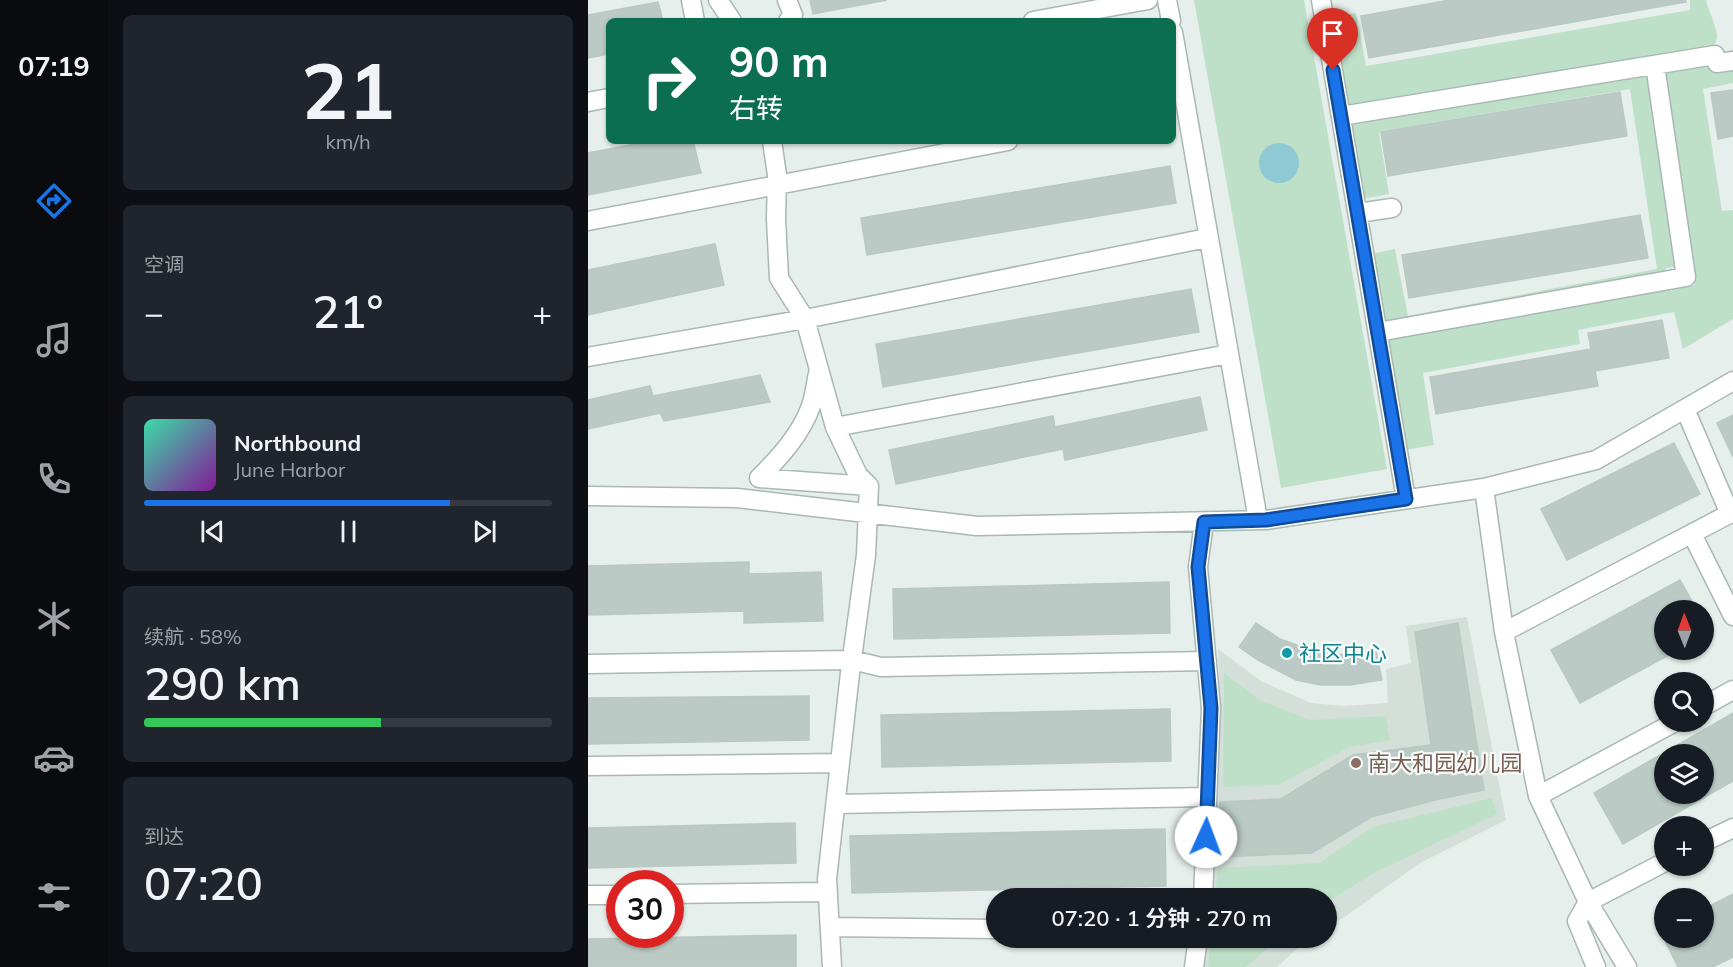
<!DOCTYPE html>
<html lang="zh">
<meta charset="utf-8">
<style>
:root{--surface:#171b24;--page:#20242c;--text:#f1f3f6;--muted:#9ea1a6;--line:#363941;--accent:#1a73e8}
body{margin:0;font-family:Mulish,"Noto Sans SC",sans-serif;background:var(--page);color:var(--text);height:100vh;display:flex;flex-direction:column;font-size:22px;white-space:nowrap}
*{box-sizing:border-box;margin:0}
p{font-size:20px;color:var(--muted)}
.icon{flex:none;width:33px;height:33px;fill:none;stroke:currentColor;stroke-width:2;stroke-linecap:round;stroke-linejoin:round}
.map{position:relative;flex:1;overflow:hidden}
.details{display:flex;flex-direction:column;gap:15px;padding:15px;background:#0d0f14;width:480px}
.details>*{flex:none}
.banner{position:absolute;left:18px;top:18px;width:570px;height:126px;border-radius:9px;box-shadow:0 2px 4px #0004;background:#0b6e4f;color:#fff;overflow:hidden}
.needle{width:39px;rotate:359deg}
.controls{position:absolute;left:1066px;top:600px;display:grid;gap:12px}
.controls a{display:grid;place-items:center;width:60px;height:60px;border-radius:50%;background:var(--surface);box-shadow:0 2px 4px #0004;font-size:30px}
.speed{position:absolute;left:18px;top:870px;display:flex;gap:12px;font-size:30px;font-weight:700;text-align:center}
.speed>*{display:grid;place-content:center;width:78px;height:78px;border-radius:50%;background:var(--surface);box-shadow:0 2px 4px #0004;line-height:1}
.speed .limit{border:9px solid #d22;background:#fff;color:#111}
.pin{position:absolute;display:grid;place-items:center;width:51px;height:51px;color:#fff;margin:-62px -26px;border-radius:50% 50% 50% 0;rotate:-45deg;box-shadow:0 0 6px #0007}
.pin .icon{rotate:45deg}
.me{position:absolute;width:66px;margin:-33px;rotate:2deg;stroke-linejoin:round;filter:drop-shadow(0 0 4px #0008)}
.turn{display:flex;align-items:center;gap:21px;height:126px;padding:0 24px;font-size:27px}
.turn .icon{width:78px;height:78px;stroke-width:2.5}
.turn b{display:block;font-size:42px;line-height:51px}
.big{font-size:45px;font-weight:600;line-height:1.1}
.details .card{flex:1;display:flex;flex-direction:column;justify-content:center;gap:9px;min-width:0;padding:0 21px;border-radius:9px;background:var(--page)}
.details .dial{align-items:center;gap:0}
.dial b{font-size:78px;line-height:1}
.song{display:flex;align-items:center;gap:18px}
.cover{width:72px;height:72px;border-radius:9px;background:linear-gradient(135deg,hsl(160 70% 55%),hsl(290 70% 35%))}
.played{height:6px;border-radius:3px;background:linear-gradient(90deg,var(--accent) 75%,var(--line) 75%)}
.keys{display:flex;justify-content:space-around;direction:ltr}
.heat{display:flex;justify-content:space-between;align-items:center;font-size:33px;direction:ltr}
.charge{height:9px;border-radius:4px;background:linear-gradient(90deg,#34c759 58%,var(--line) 0)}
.trip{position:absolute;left:398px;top:888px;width:351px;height:60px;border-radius:30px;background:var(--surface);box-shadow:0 2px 4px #0004;font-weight:600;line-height:60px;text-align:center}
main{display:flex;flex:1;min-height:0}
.dock{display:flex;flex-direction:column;width:108px;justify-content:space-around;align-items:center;background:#090b0e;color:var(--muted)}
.dock .icon{width:42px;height:42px}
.dock .on{color:var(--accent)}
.dock b{font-size:27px;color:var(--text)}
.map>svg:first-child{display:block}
.built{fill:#d4dfda}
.green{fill:#bfe0c8;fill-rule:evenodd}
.water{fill:#8ec9d4}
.building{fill:#bbcac4;stroke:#b8c9c2;stroke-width:1.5;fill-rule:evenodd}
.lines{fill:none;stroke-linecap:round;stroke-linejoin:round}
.minor-casing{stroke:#a8b8b2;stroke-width:21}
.minor{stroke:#fff;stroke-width:18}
.route-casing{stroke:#114b97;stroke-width:15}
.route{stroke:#1a73e8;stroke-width:10}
.culture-dot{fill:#0f9aa8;stroke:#f7fbf9;stroke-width:2}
.education-dot{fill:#8d6e63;stroke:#f7fbf9;stroke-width:2}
.labels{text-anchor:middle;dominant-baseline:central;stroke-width:4.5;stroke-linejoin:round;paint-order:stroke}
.culture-label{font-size:22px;fill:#0d838f;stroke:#f7fbf9;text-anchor:start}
.education-label{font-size:22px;fill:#785e54;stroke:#f7fbf9;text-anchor:start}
</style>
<main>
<nav class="dock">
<b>07:19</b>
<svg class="icon on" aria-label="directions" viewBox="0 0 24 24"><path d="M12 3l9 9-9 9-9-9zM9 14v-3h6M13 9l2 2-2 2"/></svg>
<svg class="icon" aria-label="music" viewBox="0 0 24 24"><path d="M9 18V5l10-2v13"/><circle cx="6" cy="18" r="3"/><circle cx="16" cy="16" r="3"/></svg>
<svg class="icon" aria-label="phone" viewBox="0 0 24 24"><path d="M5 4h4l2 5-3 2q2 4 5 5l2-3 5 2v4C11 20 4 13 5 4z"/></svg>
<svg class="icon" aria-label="climate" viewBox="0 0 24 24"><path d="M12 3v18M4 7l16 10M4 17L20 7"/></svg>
<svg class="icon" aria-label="car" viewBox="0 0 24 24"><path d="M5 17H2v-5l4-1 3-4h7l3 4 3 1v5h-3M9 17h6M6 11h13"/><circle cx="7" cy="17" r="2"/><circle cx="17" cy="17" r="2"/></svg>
<svg class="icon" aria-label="filters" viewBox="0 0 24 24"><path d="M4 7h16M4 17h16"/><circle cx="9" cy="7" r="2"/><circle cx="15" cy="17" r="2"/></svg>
</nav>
<section class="details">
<div class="card dial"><b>21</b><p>km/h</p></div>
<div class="card"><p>空调</p>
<div class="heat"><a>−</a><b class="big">21°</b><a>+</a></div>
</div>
<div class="card">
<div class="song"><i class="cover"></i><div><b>Northbound</b><p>June Harbor</p></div></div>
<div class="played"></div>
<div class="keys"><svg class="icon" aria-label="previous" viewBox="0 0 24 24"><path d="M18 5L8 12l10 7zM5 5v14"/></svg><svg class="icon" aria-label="pause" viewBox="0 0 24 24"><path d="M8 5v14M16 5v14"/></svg><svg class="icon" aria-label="next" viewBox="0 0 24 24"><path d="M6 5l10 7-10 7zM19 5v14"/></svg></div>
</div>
<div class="card"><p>续航 · 58%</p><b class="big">290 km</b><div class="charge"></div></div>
<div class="card"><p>到达</p><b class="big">07:20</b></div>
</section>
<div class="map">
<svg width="1145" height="967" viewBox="0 0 1145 967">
<rect width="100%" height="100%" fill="#e6efeb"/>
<path class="built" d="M 879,617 L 918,820 L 832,863 L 758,916 L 738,928 L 738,898 L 622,898 L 627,862 L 632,705 L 630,649 L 673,681 L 723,703 L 756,706 L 800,703 L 798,669 L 823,663 L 818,626 Z
M 617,938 L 721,938 L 689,967 L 613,967 Z"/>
<path class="green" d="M 606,0 L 716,0 L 799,469 L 693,488 Z
M 1102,0 L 1118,0 C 1120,10 1130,29 1129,38 C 1128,43 1123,50 1121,56 L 1140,62 L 1145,51 L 1145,83 L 1115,89 L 1134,211 L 1145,210 L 1145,319 L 1095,349 L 1086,312 L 990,330 L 992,344 L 835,373 L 846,445 L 817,450 L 783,254 L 807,249 L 820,316 L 1069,269 L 1042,89 L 791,132 L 801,194 L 775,199 L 744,17 L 768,13 L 778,66 L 1102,10 ZM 1097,218 L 1107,285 L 1082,291 L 1078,268 L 1088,267 Z
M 636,673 L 672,700 L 722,720 L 798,716 L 802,740 L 762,747 L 690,785 L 635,787 Z
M 904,798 L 909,814 L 786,873 L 738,903 L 738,898 L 627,898 L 630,868 L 731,863 L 785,827 Z
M 623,938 L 692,938 L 658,967 L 620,967 Z"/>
<path class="water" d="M671 163a20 20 0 1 1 40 0a20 20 0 1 1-40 0Z"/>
<path class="building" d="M 222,0 L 299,0 L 225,14 Z
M 862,0 L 1097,0 L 1098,2 L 781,58 L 773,16 Z
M 70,2 L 75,21 L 21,21 L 21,54 L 0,58 L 0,15 Z
M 1145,90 L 1145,136 L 1130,139 L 1123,93 Z
M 1032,92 L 1039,136 L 800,176 L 793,132 Z
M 63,141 L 105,141 L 113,173 L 0,195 L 0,153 Z
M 582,166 L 588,203 L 279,255 L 273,218 Z
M 1052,215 L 1060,258 L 821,298 L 814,255 Z
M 127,244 L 136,285 L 0,315 L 0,270 Z
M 603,289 L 611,332 L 295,387 L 288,344 Z
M 1074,320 L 1081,358 L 1007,371 L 1010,386 L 848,414 L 842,377 L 1003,349 L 1000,333 Z
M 172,375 L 182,402 L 76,421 L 72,413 L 0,429 L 0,400 L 62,386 L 65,396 Z
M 612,397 L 619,430 L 477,460 L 475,449 L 308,484 L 301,450 L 465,416 L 467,427 Z
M 1145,415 L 1145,457 L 1129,423 Z
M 1086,443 L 1112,494 L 979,560 L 953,509 Z
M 161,562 L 161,574 L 233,572 L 235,621 L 156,623 L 156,611 L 0,615 L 0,566 Z
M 1092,580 L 1109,610 L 1077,610 L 1077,650 L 1090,650 L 992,703 L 963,650 Z
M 581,582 L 582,633 L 306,639 L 305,589 Z
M 668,623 L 692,639 L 728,652 L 747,655 L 788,651 L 794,680 L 762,685 L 733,685 L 708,680 L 670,660 L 651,647 Z
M 870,623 L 896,790 L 851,799 L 783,817 L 724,853 L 630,857 L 632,802 L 693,799 L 765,755 L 843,745 L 827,632 Z
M 221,696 L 221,740 L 0,744 L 0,698 Z
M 582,709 L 583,761 L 294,767 L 293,715 Z
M 1145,713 L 1145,781 L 1035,844 L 1006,793 ZM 1077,754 L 1116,754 L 1116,794 L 1077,794 Z
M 207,823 L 208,863 L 0,868 L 0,828 Z
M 577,829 L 578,886 L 264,893 L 262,836 Z
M 1145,894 L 1145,957 L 1125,967 L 1090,967 L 1072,931 L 1077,929 L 1077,938 L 1116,938 L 1116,909 Z
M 208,935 L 208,967 L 0,967 L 0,939 Z"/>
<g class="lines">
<defs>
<path id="minor" d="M 103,0 L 107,21
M 130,0 L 144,21
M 199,0 L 205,15 L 200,21
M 579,0 L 583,21
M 733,0 L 818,499
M 445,21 L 560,0
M 585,32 L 670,520
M 0,102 L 21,98
M 753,116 L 1127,55 L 1129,63 L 1145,61
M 184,141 L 189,175 L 188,219 L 191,278 L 217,319 L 247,427 L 270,475 L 281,486 L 278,555 L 262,673 L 239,879 L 244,967
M 770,213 L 804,208
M 0,221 L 420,141
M 790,332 L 1098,277 L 1067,65
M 0,357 L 217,319 L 619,238 L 621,239
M 1097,409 L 1142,514
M 247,427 L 641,354
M 171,478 C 192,457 213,434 223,406 C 227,394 228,381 231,369
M 171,478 L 281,486
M 896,488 L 916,632 L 950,796 L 1000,902 L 1039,967
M 0,496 L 149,498 L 389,526 L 678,520 L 896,488 L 1008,460 L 1145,381
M 1104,534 L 1145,616
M 916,632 L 1145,512
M 0,664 L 264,660 L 293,667 L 619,661
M 1116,706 L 1145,690
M 0,766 L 252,763
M 950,796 L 1087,722
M 248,804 L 619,797
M 1116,842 L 1145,828
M 82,894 L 240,892
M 0,895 L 32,895
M 615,898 L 623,708 L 610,567 L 616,522
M 242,927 L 408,929
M 606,967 L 610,938
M 1008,967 L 989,921 L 1000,902 L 1077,862"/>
</defs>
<use href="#minor" class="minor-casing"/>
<use href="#minor" class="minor"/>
</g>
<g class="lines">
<defs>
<path id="route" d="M 618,837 L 623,708 L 610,567 L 616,522 L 678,520 L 818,499 L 745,70"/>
</defs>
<use href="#route" class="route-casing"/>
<use href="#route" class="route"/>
</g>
<circle class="culture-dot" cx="699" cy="653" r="6"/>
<circle class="education-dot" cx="768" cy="763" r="6"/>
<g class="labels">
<g class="culture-label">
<text x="711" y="653">社区中心</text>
</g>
<g class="education-label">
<text x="780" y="763">南大和园幼儿园</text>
</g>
</g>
</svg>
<div class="controls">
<a><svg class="needle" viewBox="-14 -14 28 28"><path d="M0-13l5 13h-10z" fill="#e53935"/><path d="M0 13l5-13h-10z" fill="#9ea1a6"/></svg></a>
<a><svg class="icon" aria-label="search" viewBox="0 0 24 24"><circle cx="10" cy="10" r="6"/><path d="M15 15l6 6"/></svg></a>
<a><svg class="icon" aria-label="layers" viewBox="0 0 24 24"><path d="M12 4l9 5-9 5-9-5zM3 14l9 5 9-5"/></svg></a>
<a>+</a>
<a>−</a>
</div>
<div class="speed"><div class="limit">30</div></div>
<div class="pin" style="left:745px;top:70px;background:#d93025"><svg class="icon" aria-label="arrive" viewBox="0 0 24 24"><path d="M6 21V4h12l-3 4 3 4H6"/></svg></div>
<svg class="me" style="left:618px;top:837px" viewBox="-20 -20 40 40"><circle r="19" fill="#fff"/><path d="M0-13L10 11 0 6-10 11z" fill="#1a73e8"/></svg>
<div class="trip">07:20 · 1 分钟 · 270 m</div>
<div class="banner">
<div class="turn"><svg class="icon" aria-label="right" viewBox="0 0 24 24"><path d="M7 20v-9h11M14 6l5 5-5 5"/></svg><div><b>90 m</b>右转</div></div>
</div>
</div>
</main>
